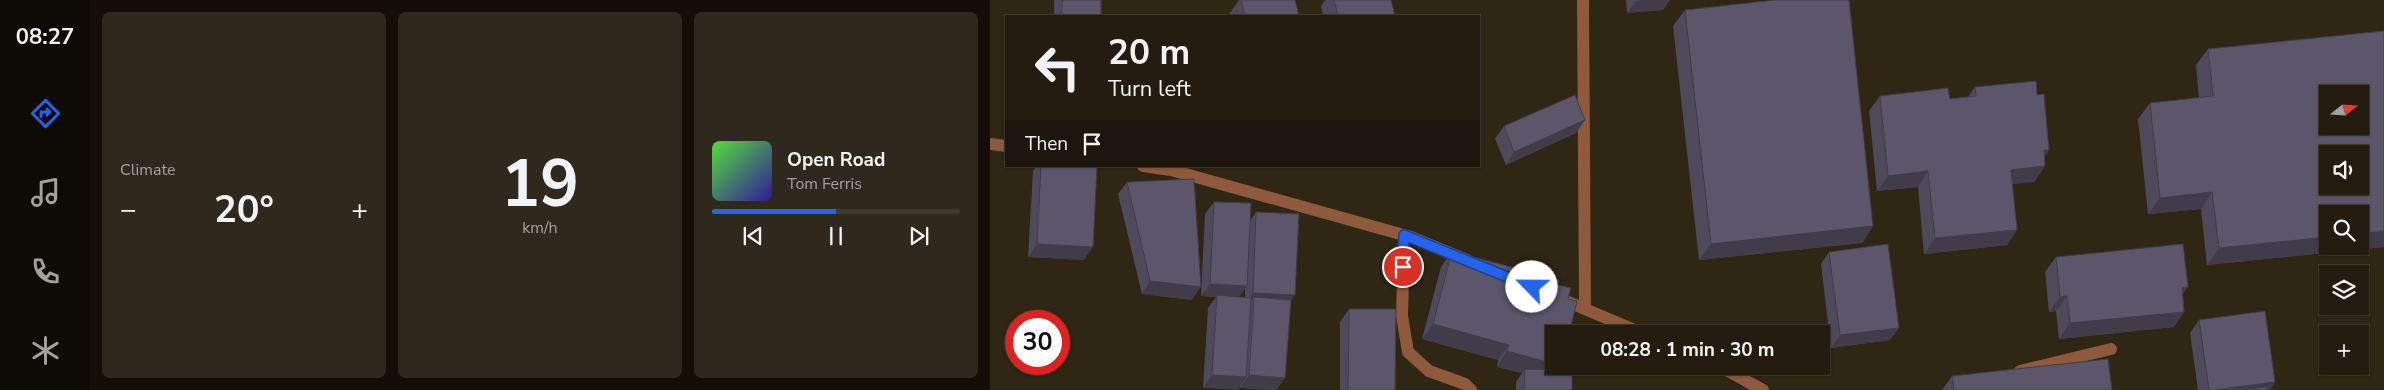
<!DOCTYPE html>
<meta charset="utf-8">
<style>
:root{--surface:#231c0f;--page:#2f291d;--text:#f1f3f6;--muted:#a3a19e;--line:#403a2f;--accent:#2563eb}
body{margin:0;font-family:"Nunito Sans",sans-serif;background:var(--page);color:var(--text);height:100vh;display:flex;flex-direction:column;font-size:19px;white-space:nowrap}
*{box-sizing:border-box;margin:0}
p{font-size:16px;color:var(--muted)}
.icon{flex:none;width:28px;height:28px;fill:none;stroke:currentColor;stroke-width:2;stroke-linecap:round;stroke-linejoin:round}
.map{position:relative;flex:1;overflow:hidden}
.panel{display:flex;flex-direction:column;gap:12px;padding:12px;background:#130f08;width:900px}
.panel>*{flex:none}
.guide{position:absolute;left:15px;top:15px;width:475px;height:152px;border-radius:0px;box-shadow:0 1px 4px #0004,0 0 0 1px var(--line);background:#231c0f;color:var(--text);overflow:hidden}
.needle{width:32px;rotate:72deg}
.fabs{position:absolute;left:1329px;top:85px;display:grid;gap:10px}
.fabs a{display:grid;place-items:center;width:50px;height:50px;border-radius:0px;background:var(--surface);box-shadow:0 1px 4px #0004,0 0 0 1px var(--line);font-size:25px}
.speed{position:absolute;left:15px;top:310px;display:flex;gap:10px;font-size:25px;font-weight:700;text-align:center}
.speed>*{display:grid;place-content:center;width:65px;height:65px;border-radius:50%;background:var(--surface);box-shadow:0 1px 4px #0004,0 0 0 1px var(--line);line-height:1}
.speed .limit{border:8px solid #d22;background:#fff;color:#111}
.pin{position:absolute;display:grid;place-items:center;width:42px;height:42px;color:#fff;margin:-21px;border:2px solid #fff;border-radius:50%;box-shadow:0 1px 5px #0007}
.me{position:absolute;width:55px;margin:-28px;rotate:293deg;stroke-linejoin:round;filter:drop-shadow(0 0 4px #0008)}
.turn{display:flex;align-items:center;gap:18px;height:105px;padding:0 20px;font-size:22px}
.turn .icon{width:65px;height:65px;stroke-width:2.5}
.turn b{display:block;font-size:35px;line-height:42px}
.then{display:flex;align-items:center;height:48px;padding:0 20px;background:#0003;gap:10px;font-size:19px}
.big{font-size:38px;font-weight:700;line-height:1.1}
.panel .card{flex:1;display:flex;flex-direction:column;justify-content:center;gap:8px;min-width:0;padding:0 18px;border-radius:8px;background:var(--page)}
.panel .dial{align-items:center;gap:0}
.dial b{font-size:65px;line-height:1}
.song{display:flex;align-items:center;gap:15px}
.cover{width:60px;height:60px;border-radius:8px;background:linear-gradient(135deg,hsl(110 70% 55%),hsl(250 70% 35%))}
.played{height:5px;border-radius:2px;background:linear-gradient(90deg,var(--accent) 50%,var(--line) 50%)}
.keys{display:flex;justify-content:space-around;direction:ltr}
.heat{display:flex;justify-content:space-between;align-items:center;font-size:28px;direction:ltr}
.panel .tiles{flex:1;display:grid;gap:12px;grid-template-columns:repeat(3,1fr)}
.trip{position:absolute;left:555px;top:325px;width:285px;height:50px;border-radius:0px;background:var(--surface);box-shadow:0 1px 4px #0004,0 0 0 1px var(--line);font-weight:700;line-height:50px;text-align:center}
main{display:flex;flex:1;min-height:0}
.menu{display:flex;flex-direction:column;width:90px;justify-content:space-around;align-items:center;background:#0e0b06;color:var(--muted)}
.menu .icon{width:35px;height:35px}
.menu .selected{color:var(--accent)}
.menu b{font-size:22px;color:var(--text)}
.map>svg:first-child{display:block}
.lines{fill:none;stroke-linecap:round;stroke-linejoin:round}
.minor{stroke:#8e5a3b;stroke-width:12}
.wall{fill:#4e4a5b;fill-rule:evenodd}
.shaded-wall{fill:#403c4a}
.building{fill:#5b566a;stroke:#403c4a;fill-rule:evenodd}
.route-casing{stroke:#184099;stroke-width:12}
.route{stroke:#2563eb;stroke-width:9}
</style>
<main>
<nav class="menu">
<b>08:27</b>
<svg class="icon selected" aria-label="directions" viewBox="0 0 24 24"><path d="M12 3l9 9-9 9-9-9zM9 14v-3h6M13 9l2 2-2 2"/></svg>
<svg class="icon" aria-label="music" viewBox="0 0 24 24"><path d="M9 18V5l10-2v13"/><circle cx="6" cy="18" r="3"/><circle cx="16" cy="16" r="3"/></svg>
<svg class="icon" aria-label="phone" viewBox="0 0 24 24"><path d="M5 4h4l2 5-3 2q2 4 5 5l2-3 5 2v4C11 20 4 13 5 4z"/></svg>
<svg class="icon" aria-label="climate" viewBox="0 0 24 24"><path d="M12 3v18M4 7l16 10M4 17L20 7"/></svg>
</nav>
<section class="panel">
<div class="tiles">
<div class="card"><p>Climate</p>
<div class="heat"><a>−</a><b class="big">20°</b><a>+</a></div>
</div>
<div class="card dial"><b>19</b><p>km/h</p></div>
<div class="card">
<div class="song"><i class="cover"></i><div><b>Open Road</b><p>Tom Ferris</p></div></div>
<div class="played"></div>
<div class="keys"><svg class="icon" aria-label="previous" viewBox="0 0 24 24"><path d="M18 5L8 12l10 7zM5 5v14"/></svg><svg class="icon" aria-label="pause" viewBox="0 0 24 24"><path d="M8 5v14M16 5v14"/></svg><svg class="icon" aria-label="next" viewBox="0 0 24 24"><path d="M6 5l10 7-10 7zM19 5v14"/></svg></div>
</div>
</div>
</section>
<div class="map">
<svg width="1394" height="390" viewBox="0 0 1394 390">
<rect width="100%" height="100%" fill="#2f2614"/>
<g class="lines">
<path class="minor" d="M 593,0 L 595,309
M 0,144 L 16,146
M 153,166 L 181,170 L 421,237 L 477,260
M 414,235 L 412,316 L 418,352 L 439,371 L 475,384 L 481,390
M 571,299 L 654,334
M 729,366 L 773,390
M 1030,371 L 1121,349"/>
</g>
<path class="wall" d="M 64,0 L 111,0 L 111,16 L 64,16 Z
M 249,0 L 251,0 L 309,16 L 240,16 L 240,13 Z
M 335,0 L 401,0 L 405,16 L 333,16 L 331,6 Z
M 636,0 L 680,0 L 673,10 L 637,13 Z
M 695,10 L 883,226 L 872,243 L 709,260 L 683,26 Z
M 1394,31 L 1394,247 L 1217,265 L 1211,209 L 1158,214 L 1148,119 L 1160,103 L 1209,98 L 1206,65 L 1218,49 Z
M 985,87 L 1054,157 L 1055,166 L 1044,182 L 1022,184 L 1027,230 L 1017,245 L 934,254 L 928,187 L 887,191 L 879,111 L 890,96 L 960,99 L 978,97 Z
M 514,126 L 586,133 L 516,165 L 505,139 Z
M 46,166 L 107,166 L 94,260 L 38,257 L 43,171 Z
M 137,182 L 202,300 L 152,294 L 128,194 Z
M 224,202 L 260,221 L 266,212 L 300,302 L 295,378 L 286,390 L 250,388 L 250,386 L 213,388 L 218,308 L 226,297 L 211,296 L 215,214 ZM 255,288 L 255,297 L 249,297 Z
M 462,251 L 568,285 L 564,366 L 570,366 L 567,370 L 582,390 L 526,390 L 526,382 L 532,373 L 507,367 L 508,360 L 432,339 L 451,267 Z
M 839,252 L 900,340 L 841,348 L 831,264 Z
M 1066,257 L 1193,295 L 1194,312 L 1184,327 L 1069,339 L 1066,311 L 1059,312 L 1055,272 Z
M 359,309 L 405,390 L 350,390 L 350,322 Z
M 1209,320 L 1285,382 L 1280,390 L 1208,390 L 1200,333 Z
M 962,376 L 1122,390 L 952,390 Z"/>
<path class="shaded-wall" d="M 654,0 L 680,0 L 673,10 L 637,13 L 646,1 Z
M 595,120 L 586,133 L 516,165 L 524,152 Z
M 1054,150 L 1059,150 L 1049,165 Z
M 1055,166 L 1044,182 L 1010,185 L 1021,170 Z
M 938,171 L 928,187 L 887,191 L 898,176 Z
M 1222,192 L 1211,209 L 1158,214 L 1170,198 Z
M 883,226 L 872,243 L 709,260 L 721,244 Z
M 1027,230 L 1017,245 L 934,254 L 945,238 Z
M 1394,231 L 1394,247 L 1217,265 L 1229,248 L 1338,237 L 1338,246 L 1370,246 L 1370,234 Z
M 47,244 L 103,247 L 94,260 L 38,257 Z
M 160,281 L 211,287 L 202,300 L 152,294 Z
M 220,284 L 257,286 L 248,298 L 227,295 L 226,297 L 211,296 Z
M 1198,287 L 1187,302 L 1192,288 Z
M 263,293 L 305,295 L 297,307 L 264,297 L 258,306 L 254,306 Z
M 1077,296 L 1066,311 L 1059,312 L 1070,297 Z
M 1194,312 L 1184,327 L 1069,339 L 1080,323 Z
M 443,324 L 519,345 L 508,360 L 432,339 Z
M 909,328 L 900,340 L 841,348 L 850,335 Z
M 517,351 L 564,364 L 564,366 L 570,366 L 560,381 L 535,369 L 532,373 L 507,367 Z
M 222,375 L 256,377 L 248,390 L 213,388 Z
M 259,375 L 295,378 L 286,390 L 250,388 Z
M 1285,382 L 1280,390 L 1224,390 Z"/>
<path class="building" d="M 72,0 L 111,0 L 111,16 L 72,16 Z
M 251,0 L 305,0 L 309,16 L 255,16 Z
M 344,0 L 401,0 L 405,16 L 348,16 Z
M 785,0 L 859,0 L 883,226 L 721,244 L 695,10 Z
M 1394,31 L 1394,231 L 1370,234 L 1370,214 L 1338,214 L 1338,237 L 1229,248 L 1222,192 L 1170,198 L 1160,103 L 1223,96 L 1218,49 ZM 1338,94 L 1370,94 L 1370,126 L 1338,126 ZM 1338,154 L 1370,154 L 1370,186 L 1338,186 Z
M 1046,81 L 1047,95 L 1054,94 L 1059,150 L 1054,150 L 1055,166 L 1021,170 L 1027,230 L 945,238 L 938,171 L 898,176 L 890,96 L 958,88 L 960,99 L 986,96 L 985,87 Z
M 585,95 L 595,120 L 524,152 L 514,126 Z
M 51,166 L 107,166 L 103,247 L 47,244 Z
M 204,179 L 211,287 L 160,281 L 137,182 Z
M 224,202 L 261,203 L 257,286 L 220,284 Z
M 266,212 L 309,214 L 305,295 L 263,293 Z
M 898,244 L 909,328 L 850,335 L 839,252 Z
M 1193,244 L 1198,287 L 1192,288 L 1194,312 L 1080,323 L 1077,296 L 1070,297 L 1066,257 Z
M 462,251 L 569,280 L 568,285 L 581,288 L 578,299 L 587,301 L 579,334 L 564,334 L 564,364 L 517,351 L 519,345 L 443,324 Z
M 227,295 L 261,298 L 256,377 L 222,375 Z
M 264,297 L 301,300 L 295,378 L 259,375 Z
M 359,309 L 406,309 L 405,390 L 358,390 Z
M 1275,311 L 1285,382 L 1224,390 L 1219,390 L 1209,320 Z
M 1118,359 L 1122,390 L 964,390 L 962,376 Z
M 535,369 L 582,370 L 582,390 L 534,390 Z
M 1276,387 L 1277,390 L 1250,390 Z"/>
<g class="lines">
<defs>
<path id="route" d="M 413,267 L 414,235 L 542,287"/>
</defs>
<use href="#route" class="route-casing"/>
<use href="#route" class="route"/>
</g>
</svg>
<div class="fabs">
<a><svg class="needle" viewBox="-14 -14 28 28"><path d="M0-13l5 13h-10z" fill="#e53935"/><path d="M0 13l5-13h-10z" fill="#a3a19e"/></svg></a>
<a><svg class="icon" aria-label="sound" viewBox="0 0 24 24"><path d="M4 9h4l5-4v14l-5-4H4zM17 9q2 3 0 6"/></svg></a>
<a><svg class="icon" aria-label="search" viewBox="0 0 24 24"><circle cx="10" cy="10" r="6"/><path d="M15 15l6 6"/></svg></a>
<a><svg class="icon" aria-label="layers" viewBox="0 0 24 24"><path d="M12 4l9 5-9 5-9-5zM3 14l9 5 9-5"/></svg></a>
<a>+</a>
</div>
<div class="speed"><div class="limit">30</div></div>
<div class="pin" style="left:413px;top:267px;background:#d93025"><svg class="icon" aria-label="arrive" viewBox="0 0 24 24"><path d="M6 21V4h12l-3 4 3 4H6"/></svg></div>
<svg class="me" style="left:542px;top:287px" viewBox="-20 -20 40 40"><circle r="19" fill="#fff"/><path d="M0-13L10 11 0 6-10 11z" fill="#2563eb"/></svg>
<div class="trip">08:28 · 1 min · 30 m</div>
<div class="guide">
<div class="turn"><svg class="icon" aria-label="left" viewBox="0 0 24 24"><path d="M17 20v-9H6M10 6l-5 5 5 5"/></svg><div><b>20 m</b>Turn left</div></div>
<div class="then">Then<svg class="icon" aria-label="arrive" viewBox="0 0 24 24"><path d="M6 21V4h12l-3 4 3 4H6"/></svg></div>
</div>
</div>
</main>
